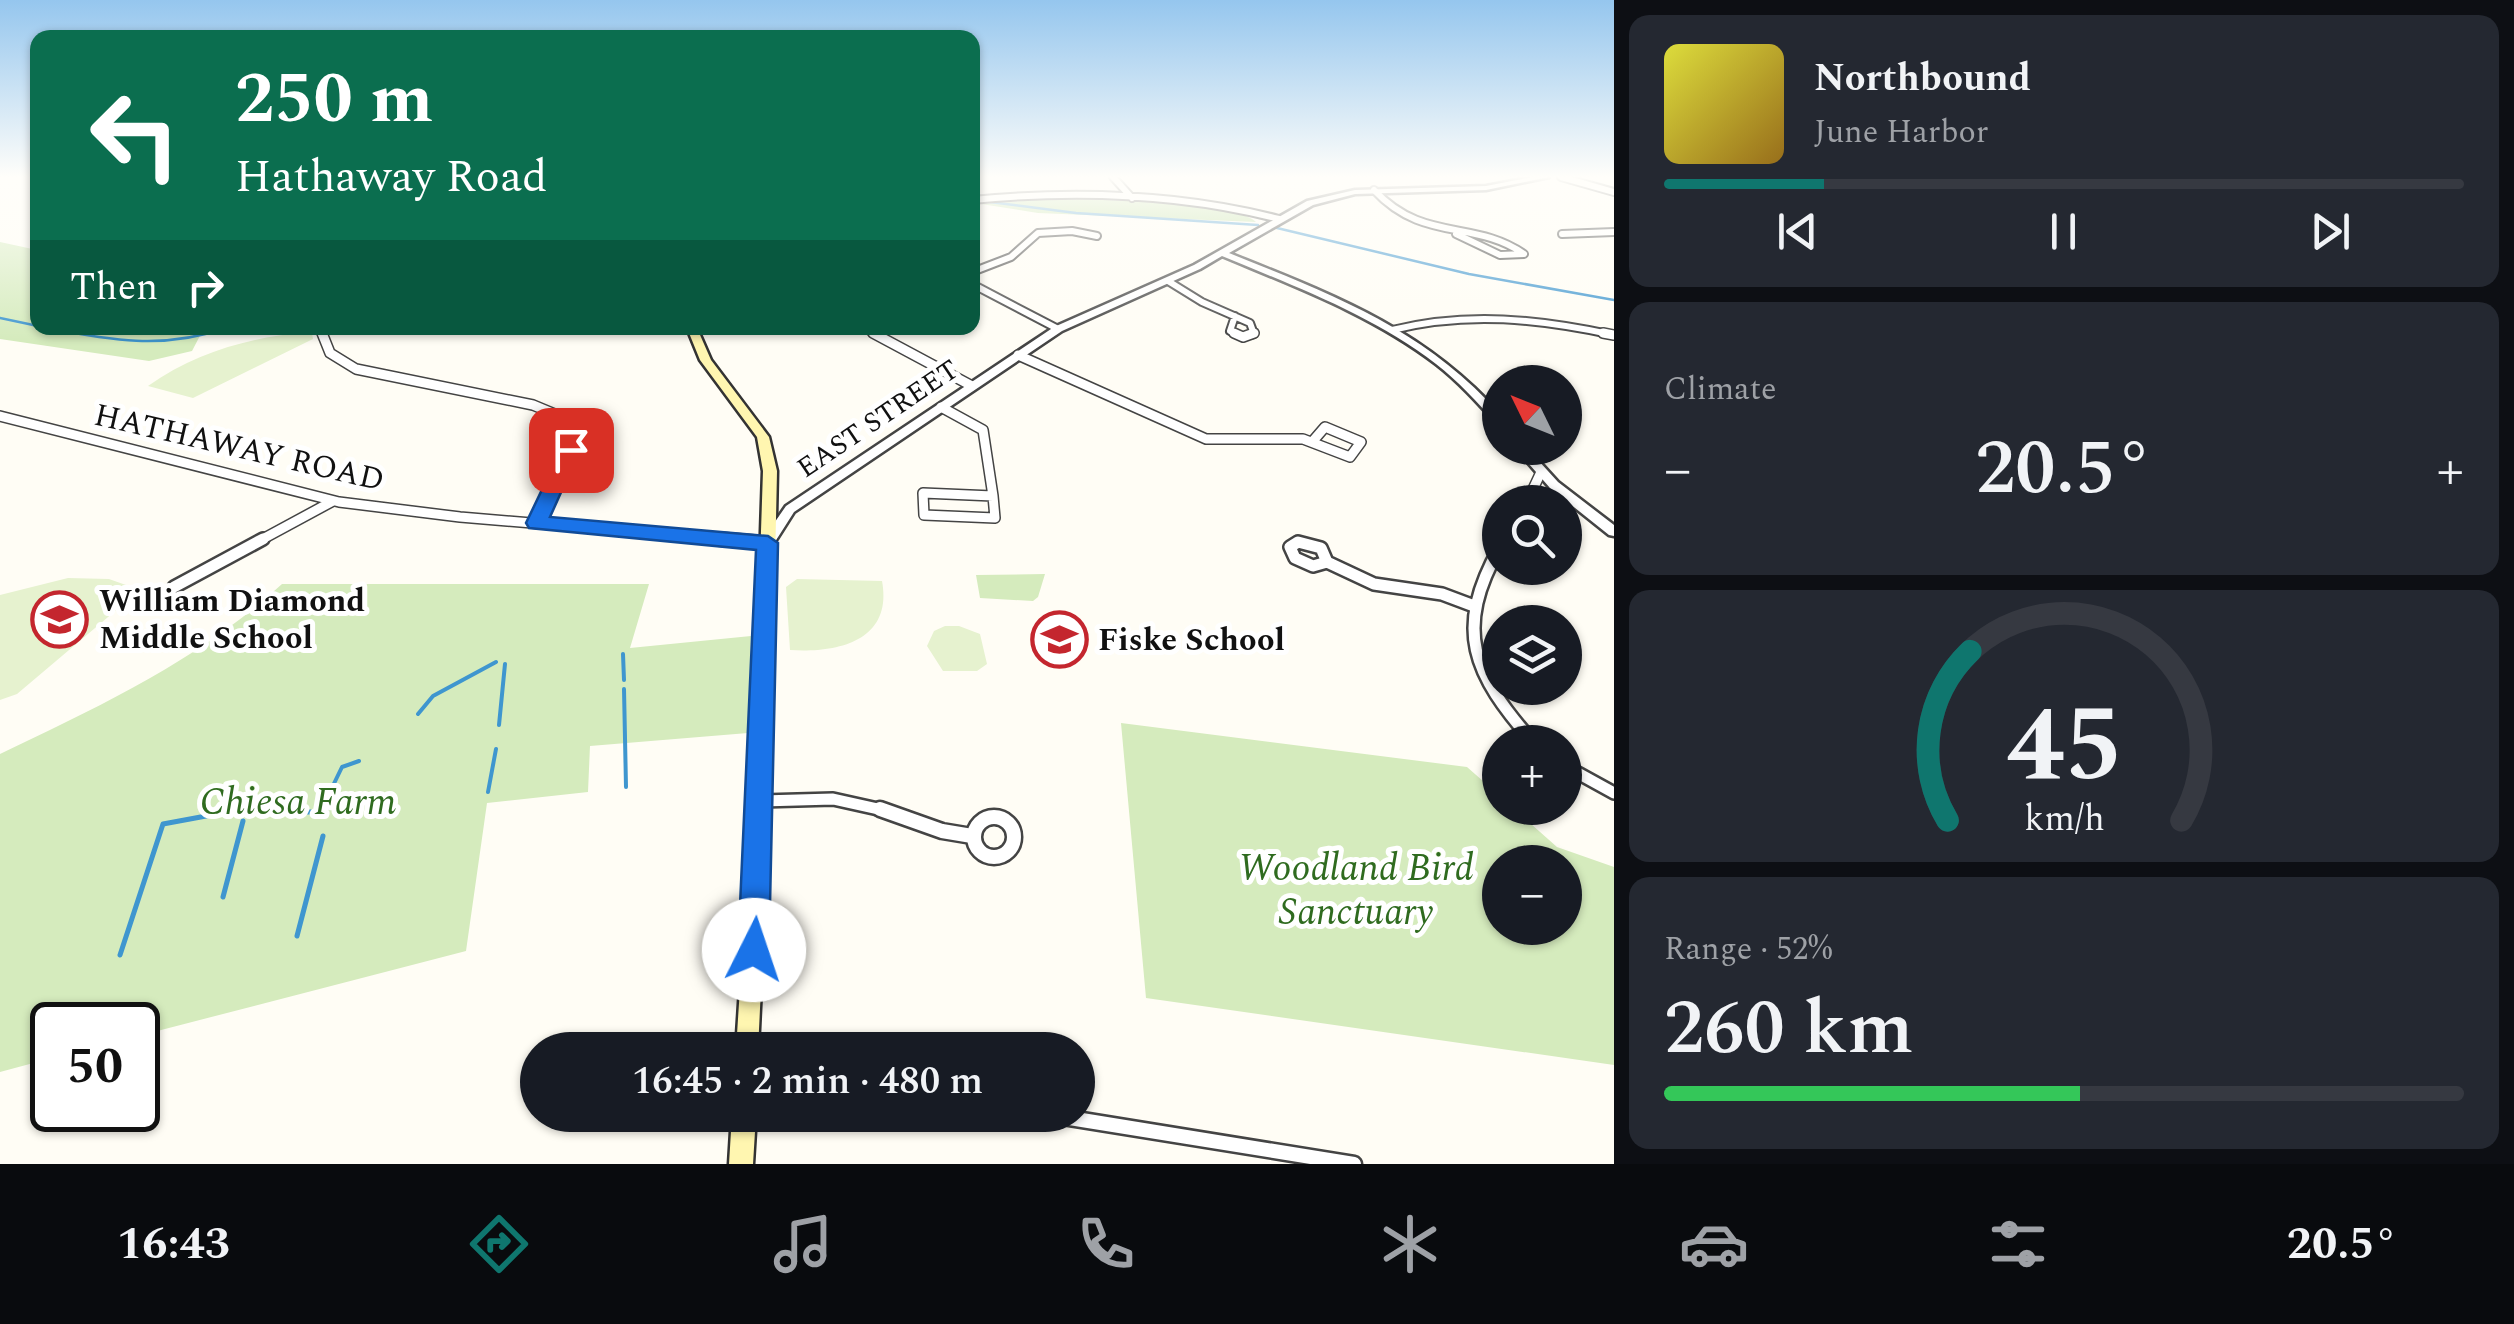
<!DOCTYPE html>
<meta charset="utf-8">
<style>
:root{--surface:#171b24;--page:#242831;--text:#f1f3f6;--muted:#9ea1a6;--line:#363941;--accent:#0f766e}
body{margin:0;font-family:Spectral,serif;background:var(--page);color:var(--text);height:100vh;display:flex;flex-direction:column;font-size:38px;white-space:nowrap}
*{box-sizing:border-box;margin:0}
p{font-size:32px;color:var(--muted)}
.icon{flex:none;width:55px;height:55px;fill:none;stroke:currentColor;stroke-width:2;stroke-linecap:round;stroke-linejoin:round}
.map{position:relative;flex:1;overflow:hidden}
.panel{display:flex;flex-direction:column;gap:15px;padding:15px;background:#0d0f14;width:900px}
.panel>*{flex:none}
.top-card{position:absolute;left:30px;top:30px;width:950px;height:305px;border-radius:20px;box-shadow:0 2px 8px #0004;background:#0b6e4f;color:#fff;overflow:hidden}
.needle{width:65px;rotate:313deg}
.tools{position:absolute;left:1482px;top:365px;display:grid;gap:20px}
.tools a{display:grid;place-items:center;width:100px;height:100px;border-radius:50%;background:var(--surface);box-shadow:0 2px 8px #0004;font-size:50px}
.speed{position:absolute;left:30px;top:1002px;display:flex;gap:20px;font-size:50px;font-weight:700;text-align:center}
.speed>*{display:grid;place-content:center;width:130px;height:130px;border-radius:50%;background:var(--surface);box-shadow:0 2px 8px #0004;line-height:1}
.speed .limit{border:5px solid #111;border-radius:15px;background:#fff;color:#111}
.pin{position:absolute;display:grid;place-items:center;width:85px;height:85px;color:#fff;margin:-42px;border-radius:20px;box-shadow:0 5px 15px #0006}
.me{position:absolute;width:110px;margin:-55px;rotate:4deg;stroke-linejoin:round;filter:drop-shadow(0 0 8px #0008)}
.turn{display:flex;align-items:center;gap:35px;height:210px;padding:0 40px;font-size:45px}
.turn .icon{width:130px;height:130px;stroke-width:2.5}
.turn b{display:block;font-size:70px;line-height:85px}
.then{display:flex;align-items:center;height:95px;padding:0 40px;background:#0003;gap:20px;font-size:38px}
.big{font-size:75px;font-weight:600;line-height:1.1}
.panel .card{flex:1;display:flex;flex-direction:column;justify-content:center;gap:15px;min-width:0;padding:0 35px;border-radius:20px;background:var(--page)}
.panel .dial{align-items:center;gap:0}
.dial svg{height:260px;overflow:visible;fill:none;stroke:var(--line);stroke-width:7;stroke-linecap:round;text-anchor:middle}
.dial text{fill:var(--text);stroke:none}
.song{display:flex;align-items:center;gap:30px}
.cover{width:120px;height:120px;border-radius:15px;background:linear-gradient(135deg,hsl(60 70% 55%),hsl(40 70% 35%))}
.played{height:10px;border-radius:5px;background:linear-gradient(90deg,var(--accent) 20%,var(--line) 20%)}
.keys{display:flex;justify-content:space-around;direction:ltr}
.heat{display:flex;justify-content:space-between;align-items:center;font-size:55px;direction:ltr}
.charge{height:15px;border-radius:8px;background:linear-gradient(90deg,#34c759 52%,var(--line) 0)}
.trip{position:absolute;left:520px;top:1032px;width:575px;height:100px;border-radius:50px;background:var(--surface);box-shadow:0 2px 8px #0004;font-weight:600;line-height:100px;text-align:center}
.tab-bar{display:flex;height:160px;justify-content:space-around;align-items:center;background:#090b0e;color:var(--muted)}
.tab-bar .icon{width:70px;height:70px}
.tab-bar .active{color:var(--accent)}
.tab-bar b{font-size:45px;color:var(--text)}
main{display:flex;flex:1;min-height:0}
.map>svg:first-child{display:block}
.green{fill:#d5ebbd;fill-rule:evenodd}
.forest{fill:#b9dc9c}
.pitch{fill:#e6f2cf}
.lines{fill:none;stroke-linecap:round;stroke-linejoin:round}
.stream-far2{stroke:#3f96cf;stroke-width:2.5}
.stream-far1{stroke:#3f96cf;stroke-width:4}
.stream{stroke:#3f96cf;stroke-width:5}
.minor-far3-casing{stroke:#444;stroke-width:10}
.minor-far2-casing{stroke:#444;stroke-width:12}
.minor-far1-casing{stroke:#444;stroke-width:16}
.minor-casing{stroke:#444;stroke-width:19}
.tertiary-casing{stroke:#444;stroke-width:5}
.secondary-casing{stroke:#333;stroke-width:5}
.minor-far3{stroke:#fff;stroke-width:6}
.minor-far2{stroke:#fff;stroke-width:9}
.minor-far1{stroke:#fff;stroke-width:11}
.minor{stroke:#fff;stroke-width:14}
.tertiary{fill:#fff;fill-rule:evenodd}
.secondary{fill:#fff6b0;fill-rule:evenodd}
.route{fill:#1a73e8;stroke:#114b97;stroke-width:2.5}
.labels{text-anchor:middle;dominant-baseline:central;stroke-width:10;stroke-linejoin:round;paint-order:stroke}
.far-street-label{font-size:28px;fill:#111;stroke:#fff}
.street-label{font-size:32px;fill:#111;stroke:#fff}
.poi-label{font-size:32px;font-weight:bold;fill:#111;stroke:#fff;text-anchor:start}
.near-park-label{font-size:38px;font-style:italic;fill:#2f6b1f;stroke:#fff}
</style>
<main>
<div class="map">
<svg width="1614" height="1164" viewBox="0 0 1614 1164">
<rect width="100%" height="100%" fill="#fffdf5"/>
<path class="green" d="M 0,242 L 37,250 L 38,328 L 204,328 L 192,351 L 149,361 L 0,339 Z
M 1045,574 L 1038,597 L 1033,601 L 980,598 L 976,575 Z
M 282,584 L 649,584 L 630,648 L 751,636 L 748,733 L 590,746 L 588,792 L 487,803 L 466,951 L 138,1036 L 138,1025 L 52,1025 L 52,1058 L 0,1072 L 0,754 C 99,707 201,659 282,584 Z
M 1121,723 L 1467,767 L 1500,796 L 1500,808 L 1513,808 L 1557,847 L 1614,867 L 1614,1065 L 1146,998 ZM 1565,862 L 1565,928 L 1500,928 L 1500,862 Z"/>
<path class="forest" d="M 1053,199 C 1087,199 1238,202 1256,222 L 1038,213 L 981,204 Z"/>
<path class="pitch" d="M 305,332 L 312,333 L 313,339 L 193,398 L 148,386 C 196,352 249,338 305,332 Z
M 68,578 L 109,579 L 140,590 L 17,694 L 0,700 L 0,595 Z
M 797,579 L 882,581 C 893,641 838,653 790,650 L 786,587 Z
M 945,626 L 959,626 L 980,634 L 987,664 L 977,671 L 943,671 L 927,646 L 934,631 Z"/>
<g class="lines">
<path class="stream-far2" d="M 972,191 L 981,196
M 990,202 L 1076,213 L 1258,225
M 1277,228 L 1469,274 L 1614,300
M 0,318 L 38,326
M 47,328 C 109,340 164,350 225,328"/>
<path class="stream-far1" d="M 623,654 L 624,680
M 624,689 L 626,787
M 418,714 L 433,696 L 496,662
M 499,725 L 505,664
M 488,792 L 496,749
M 327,798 L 342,767 L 359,761
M 232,811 L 253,811"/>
<path class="stream" d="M 223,897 L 243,821
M 297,936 L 323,836
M 120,955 L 163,824 L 233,811 L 311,812"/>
<defs>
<path id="minor-far3" d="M 1113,177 L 1132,198
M 1561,177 L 1614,192
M 1374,190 C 1423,243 1474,219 1524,254 L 1500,255 L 1456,234
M 972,200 C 1075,190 1178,193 1279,219
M 1562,234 L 1614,232
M 972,272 L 1011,257 L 1038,233 L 1072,231 L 1097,236
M 1168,281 L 1202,302 L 1250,323 L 1254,334 L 1249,335
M 972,284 L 1058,329
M 1235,316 L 1230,331 L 1239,335
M 320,328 L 323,335
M 864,328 L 878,335
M 1392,330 C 1468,311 1539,319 1614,335"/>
<path id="minor-far2" d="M 322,333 L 330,353 L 356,369 L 533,405 L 569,420 C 577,458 554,490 537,523
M 873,333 L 972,386
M 1234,333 L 1243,337 L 1254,333
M 1603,333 L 1614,335
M 1018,355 L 1206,439 L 1303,439 L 1350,457 L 1361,442 L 1325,427 L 1312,442
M 941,407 L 983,430 L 993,496
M 0,416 L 339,502 L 460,517 L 747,541
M 1532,492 L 1571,500
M 923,493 L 993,496 L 995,518 L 924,515 Z
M 1527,502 L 1541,472
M 259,541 L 333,501"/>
<path id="minor-far1" d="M 718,539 L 768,543
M 1298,542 L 1321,548 L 1327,562 L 1313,566 L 1295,558 L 1290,547 Z
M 1500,547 C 1453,630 1473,674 1533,742
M 1327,562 L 1374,584 L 1442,594 L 1474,606
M 174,587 L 263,539
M 1565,766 L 1614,793
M 761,801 L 833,799 L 887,811"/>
<path id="minor" d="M 880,809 L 942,831 L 972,836
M974 837a20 20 0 1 1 40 0a20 20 0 1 1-40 0Z
M 1051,1115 L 1354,1164"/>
<path id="tertiary" d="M 1533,177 L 1549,177 L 1486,190 L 1355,194 L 1313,205 L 1229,253 C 1333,295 1423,328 1500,414 L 1500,424 L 1496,423 C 1477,402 1458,381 1436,364 C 1372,315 1296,287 1222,256 L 1200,269 L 1062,331 L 794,512 L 773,545 L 763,545 L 761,542 L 786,506 L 1054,327 L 1194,265 L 1307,201 L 1355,190 L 1486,186 Z
M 1515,448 L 1527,448 L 1558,482 L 1614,525 L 1614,536 L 1609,535 L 1550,488 Z"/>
<path id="secondary" d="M 687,328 L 697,328 L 711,360 L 769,437 L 777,471 L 770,801 L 758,1050 L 736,1050 L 752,801 L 763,471 L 757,437 L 700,360 Z
M 732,1115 L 756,1115 L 753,1164 L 729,1164 Z"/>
</defs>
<use href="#minor-far3" class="minor-far3-casing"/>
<use href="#minor-far2" class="minor-far2-casing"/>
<use href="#minor-far1" class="minor-far1-casing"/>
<use href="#minor" class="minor-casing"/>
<use href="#tertiary" class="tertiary-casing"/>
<use href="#secondary" class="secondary-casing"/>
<use href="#minor-far3" class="minor-far3"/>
<use href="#minor-far2" class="minor-far2"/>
<use href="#minor-far1" class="minor-far1"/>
<use href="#minor" class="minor"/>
<use href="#tertiary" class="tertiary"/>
<use href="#secondary" class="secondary"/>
</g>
<linearGradient id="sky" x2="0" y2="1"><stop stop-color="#95c6ee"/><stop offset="0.52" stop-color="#fffefa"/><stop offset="1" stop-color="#fffefa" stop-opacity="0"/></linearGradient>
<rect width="1614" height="340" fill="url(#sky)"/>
<path class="route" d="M 571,444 L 580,450 L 550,517 L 768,536 L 778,543 L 769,950 L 765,961 L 754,966 L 742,961 L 738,950 L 756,550 L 529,528 L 526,523 L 561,450 Z"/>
<defs>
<symbol id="school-ring" viewBox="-11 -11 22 22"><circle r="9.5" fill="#fff" stroke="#c4262e" stroke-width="1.5"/><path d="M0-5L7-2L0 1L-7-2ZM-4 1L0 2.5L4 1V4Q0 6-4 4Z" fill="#c4262e"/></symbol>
</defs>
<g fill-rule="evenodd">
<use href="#school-ring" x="28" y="588" width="63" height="63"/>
<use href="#school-ring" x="1028" y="608" width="63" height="63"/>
</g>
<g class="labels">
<g class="far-street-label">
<text transform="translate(878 419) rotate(-34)">EAST STREET</text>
</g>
<g class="street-label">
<text transform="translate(239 448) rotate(13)">HATHAWAY ROAD</text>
</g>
<g class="poi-label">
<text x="99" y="601">William Diamond<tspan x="99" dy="37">Middle School</tspan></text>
<text x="1098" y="640">Fiske School</text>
</g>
<g class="near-park-label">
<text x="298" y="803">Chiesa Farm</text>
<text x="1356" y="869">Woodland Bird<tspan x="1356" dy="44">Sanctuary</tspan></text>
</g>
</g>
</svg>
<div class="tools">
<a><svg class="needle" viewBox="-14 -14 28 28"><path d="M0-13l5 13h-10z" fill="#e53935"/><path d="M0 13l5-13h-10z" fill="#9ea1a6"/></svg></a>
<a><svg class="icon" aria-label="search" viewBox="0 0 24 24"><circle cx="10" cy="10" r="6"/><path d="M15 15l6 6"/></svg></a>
<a><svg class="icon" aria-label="layers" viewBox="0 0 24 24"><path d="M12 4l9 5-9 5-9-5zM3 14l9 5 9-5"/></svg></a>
<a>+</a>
<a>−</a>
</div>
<div class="speed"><div class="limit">50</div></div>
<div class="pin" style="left:571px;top:450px;background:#d93025"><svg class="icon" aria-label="arrive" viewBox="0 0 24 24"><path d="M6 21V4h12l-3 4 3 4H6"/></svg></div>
<svg class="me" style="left:754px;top:950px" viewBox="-20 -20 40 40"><circle r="19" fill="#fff"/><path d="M0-13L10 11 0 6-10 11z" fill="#1a73e8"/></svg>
<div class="trip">16:45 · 2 min · 480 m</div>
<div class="top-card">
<div class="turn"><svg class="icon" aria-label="left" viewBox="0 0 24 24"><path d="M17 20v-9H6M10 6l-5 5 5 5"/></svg><div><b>250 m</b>Hathaway Road</div></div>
<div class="then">Then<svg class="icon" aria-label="right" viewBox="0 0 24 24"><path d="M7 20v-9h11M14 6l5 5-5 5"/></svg></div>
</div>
</div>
<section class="panel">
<div class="card">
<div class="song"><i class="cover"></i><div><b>Northbound</b><p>June Harbor</p></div></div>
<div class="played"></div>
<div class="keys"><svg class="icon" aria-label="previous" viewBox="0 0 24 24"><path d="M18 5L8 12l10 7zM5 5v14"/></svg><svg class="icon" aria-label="pause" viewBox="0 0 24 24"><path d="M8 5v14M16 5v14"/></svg><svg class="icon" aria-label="next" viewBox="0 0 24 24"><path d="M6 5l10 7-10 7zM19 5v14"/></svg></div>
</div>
<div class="card"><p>Climate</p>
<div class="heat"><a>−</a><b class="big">20.5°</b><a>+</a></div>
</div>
<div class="card dial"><svg viewBox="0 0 100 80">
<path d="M14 69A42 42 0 1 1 86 69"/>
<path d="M14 69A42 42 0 0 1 21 17" stroke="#0f766e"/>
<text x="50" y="56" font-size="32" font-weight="700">45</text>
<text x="50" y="72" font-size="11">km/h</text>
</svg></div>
<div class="card"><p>Range · 52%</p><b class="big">260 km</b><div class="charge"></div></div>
</section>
</main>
<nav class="tab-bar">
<b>16:43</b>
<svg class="icon active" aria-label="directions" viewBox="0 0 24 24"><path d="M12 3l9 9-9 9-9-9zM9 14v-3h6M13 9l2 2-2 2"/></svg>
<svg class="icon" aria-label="music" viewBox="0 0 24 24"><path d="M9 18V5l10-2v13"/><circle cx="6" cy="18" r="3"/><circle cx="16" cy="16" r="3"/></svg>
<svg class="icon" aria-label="phone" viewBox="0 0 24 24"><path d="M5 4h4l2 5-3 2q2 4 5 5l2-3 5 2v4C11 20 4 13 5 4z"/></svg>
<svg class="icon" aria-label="climate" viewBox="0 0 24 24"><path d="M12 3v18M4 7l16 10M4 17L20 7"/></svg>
<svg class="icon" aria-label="car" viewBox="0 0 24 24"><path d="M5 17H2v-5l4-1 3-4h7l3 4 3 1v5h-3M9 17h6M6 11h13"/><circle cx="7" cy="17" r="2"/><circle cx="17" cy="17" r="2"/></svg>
<svg class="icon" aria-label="filters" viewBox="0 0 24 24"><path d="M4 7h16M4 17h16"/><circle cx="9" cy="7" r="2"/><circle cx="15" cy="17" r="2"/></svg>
<b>20.5°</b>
</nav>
